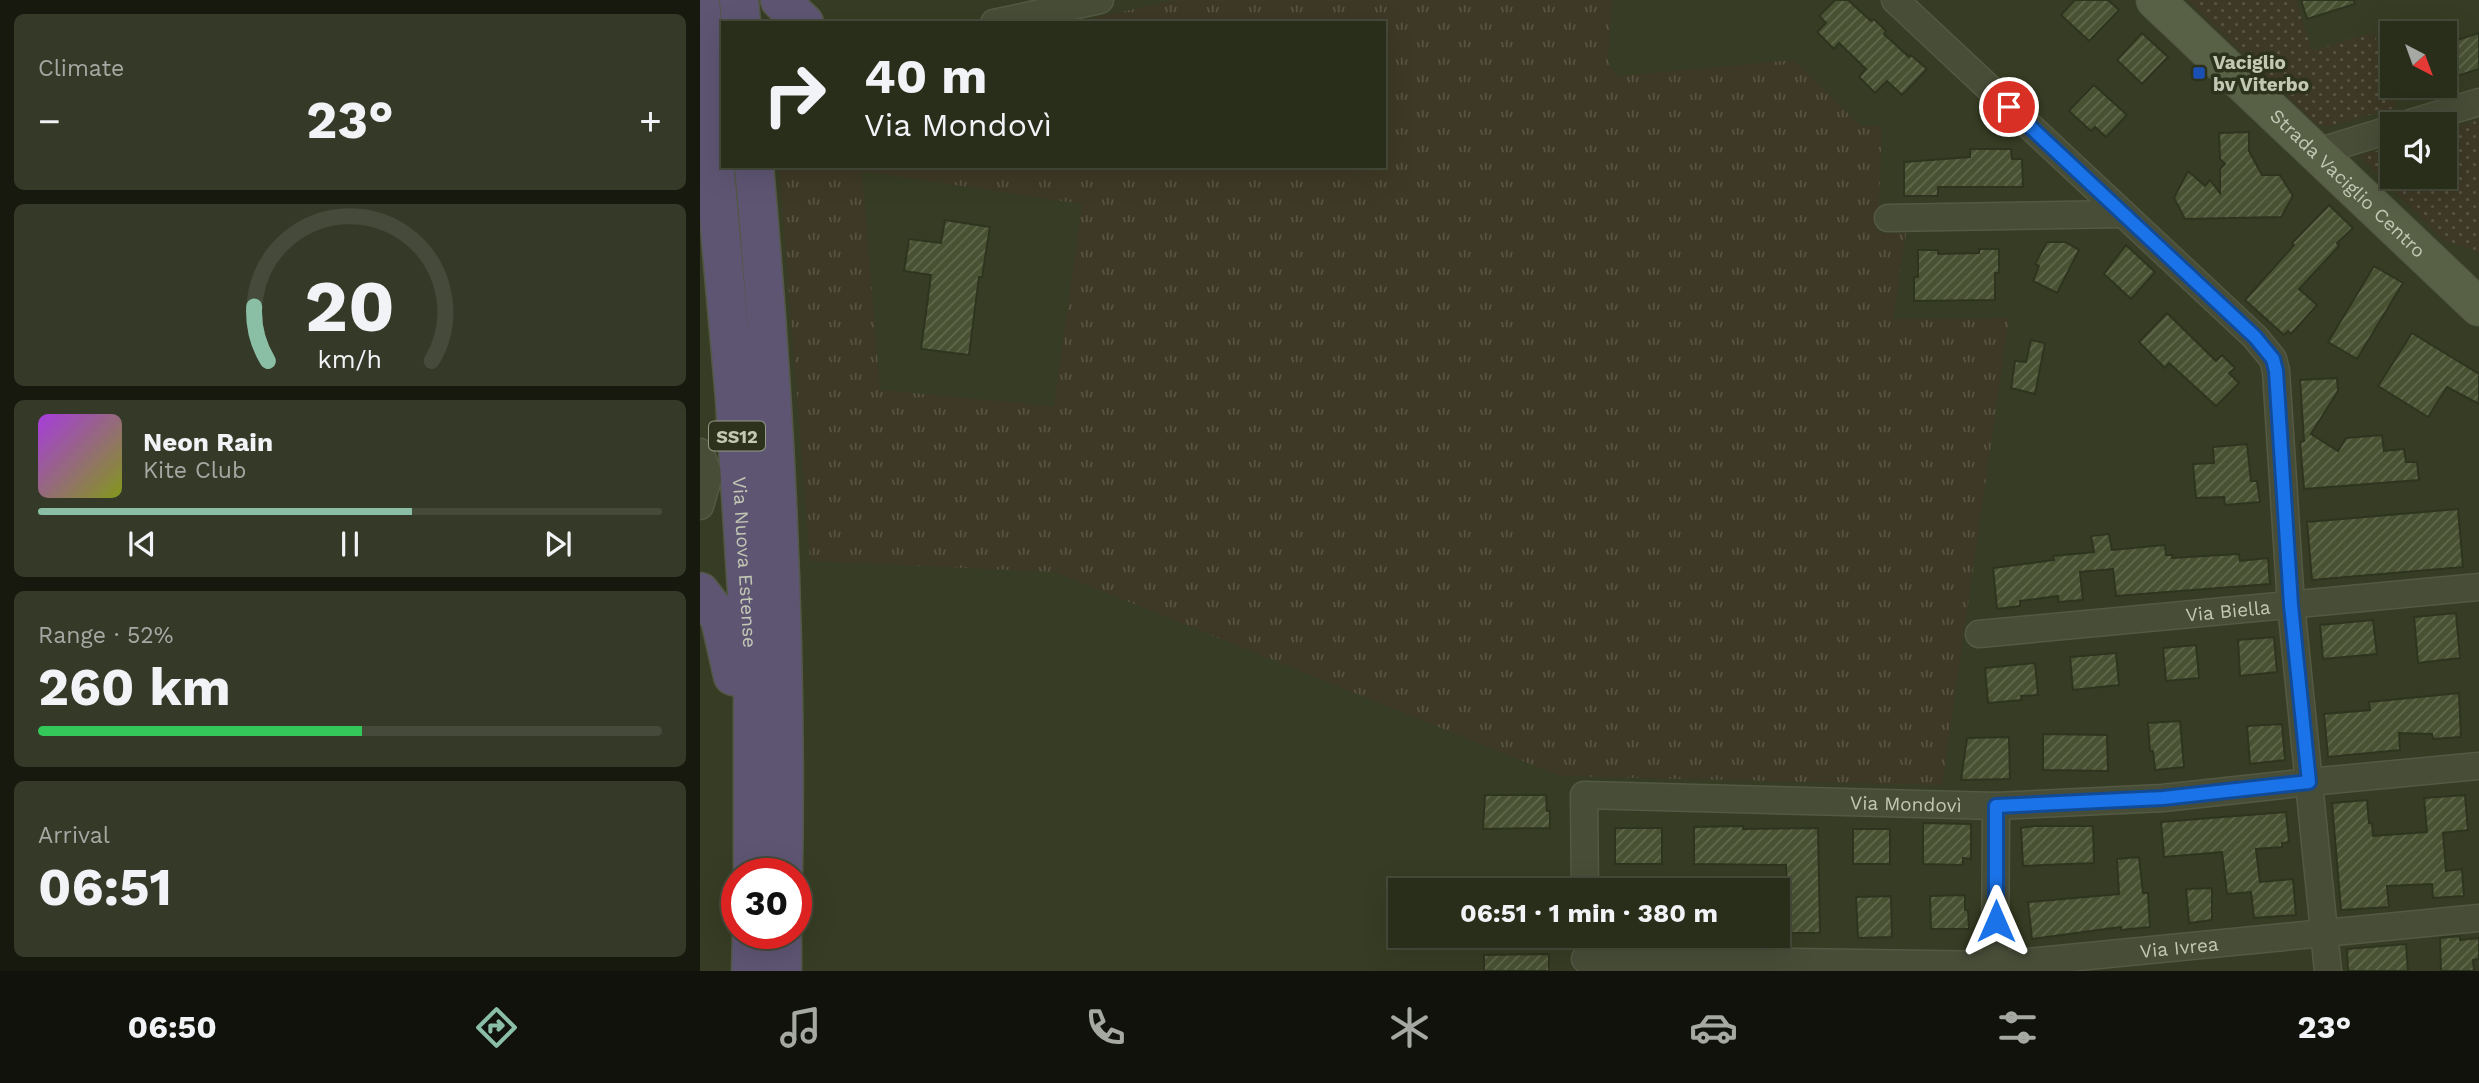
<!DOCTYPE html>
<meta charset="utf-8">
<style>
:root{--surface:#292e1b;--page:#353a28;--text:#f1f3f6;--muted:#a5a8a3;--line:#454a3a;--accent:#8abfa5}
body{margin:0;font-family:"Work Sans",sans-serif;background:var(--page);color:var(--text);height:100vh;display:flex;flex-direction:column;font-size:26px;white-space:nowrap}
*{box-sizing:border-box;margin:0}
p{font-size:23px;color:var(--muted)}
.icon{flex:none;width:38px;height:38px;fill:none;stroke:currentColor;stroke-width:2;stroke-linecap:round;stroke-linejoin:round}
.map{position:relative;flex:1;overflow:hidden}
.side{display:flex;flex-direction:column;gap:14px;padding:14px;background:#17190f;width:700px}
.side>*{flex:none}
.hud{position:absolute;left:21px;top:21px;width:665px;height:147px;border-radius:0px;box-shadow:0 7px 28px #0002,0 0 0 2px var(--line);background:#292e1b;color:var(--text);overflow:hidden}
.needle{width:46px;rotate:139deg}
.controls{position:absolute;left:1680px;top:21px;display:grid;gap:14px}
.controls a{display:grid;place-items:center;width:77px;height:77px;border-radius:0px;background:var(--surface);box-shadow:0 7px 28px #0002,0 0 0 2px var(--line);font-size:35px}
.speed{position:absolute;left:21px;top:858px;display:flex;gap:14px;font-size:35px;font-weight:700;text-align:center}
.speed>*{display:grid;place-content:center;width:91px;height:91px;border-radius:50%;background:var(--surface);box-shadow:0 7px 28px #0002,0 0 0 2px var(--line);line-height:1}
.speed .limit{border:10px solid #d22;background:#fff;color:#111}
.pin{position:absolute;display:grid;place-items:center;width:60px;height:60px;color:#fff;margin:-30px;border:4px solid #fff;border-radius:50%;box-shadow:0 2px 7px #0007}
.me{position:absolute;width:77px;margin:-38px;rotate:0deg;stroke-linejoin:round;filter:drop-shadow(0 0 5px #0008)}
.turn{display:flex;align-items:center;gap:24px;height:147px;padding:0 28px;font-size:32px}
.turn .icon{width:91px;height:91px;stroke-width:2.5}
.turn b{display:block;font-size:49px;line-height:60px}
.big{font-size:52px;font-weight:700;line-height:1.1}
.side .card{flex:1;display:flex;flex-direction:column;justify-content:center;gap:10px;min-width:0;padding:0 24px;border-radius:10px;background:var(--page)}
.side .dial{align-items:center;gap:0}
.dial svg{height:182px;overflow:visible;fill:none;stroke:var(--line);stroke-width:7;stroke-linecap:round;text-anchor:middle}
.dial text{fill:var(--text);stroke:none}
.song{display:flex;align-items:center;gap:21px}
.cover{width:84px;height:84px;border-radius:10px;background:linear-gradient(135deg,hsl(280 70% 55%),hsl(70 70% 35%))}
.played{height:7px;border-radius:4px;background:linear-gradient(90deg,var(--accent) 60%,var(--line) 60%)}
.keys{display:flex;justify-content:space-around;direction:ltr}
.heat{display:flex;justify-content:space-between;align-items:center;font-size:38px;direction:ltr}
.charge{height:10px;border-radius:5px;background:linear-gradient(90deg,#34c759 52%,var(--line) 0)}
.trip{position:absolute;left:688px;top:878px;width:402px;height:70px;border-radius:0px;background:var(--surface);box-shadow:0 7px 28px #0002,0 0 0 2px var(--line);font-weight:700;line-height:70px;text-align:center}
.tab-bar{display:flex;height:112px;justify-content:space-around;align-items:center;background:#10120b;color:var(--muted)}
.tab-bar .icon{width:49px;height:49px}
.tab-bar .active{color:var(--accent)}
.tab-bar b{font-size:32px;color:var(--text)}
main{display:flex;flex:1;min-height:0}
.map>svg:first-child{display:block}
.grass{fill:url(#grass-tufts);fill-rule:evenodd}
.park{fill:url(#park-dots)}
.building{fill:url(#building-hatch);stroke:#2f341f;stroke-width:2}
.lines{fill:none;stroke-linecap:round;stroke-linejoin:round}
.street-casing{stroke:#545944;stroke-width:29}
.secondary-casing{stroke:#545944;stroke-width:39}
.highway-casing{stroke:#525843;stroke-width:41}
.street{stroke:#484d38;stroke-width:26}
.secondary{stroke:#586046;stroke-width:37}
.highway{stroke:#5e5573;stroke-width:38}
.route-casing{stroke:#114b97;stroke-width:18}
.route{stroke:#1a73e8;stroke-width:12}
.transit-dot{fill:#1a4fb4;stroke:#2d321d;stroke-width:2.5}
.labels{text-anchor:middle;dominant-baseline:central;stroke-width:7;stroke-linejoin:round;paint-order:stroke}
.shield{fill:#2d321d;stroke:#959b87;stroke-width:2}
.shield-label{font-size:18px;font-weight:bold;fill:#c2c8b4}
.poi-label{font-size:19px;font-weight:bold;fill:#c2c8b4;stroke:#2d321d;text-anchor:start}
.street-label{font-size:19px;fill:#c2c8b4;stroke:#2d321d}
</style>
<main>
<section class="side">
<div class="card"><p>Climate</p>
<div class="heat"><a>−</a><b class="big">23°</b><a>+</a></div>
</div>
<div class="card dial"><svg viewBox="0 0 100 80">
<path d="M14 69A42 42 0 1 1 86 69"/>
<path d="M14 69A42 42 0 0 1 8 45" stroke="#8abfa5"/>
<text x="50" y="56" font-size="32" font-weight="700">20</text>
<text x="50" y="72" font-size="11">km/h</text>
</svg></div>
<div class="card">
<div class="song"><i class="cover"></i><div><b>Neon Rain</b><p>Kite Club</p></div></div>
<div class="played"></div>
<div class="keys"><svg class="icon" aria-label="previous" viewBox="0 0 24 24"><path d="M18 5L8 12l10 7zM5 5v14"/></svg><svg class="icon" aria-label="pause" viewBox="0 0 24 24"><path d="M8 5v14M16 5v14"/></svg><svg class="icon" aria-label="next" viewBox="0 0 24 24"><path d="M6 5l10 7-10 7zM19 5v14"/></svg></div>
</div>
<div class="card"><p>Range · 52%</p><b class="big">260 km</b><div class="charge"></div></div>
<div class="card"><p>Arrival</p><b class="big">06:51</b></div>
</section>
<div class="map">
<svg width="1779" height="971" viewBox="0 0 1779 971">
<defs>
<pattern id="grass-tufts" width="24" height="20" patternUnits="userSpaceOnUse" patternTransform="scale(1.75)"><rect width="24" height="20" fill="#3e3926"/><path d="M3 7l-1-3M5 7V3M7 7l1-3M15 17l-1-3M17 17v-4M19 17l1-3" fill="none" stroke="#585443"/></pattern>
<pattern id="park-dots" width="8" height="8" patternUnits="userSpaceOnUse" patternTransform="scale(1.75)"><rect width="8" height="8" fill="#3e3926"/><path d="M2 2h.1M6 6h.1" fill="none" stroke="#585443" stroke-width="1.8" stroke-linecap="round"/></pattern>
<pattern id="building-hatch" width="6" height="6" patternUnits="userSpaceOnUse" patternTransform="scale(1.75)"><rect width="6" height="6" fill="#495133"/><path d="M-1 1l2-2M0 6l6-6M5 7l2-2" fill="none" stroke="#62694e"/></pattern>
</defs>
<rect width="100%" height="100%" fill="#373d24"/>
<path class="grass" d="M 476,0 L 912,0 L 908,60 L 910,67 L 918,76 L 1094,60 L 1161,126 L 1182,126 L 1178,233 L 1206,233 L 1193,319 L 1309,318 L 1242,785 L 860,776 L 355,572 L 110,561 L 79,166 L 684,166 L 684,23 L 370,23 ZM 162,171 L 382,204 L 354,406 L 180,390 Z"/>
<path class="park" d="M 1488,0 L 1596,0 L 1612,51 L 1674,32 L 1697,107 L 1628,127 L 1615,123 Z
M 1779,120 L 1779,254 L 1766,247 L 1744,241 L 1660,156 L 1692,146 L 1692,177 L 1745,177 L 1745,130 Z"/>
<path class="building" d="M 1135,0 L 1148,0 L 1171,21 L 1174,19 L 1186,31 L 1184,34 L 1209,57 L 1211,55 L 1227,69 L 1202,95 L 1187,81 L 1175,93 L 1159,77 L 1166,69 L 1139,43 L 1134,49 L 1117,32 L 1126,23 L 1119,16 Z
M 1375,0 L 1408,0 L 1419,10 L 1389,41 L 1361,15 Z
M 1601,0 L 1654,0 L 1655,4 L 1607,19 Z
M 1442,33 L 1468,57 L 1442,84 L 1417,60 Z
M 1779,33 L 1779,69 L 1745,80 L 1745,44 Z
M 1394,85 L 1427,115 L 1406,137 L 1395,127 L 1391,131 L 1369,111 Z
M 1549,132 L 1549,151 L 1562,175 L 1580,175 L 1593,196 L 1581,217 L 1485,219 L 1474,198 L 1488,171 L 1505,186 L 1510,180 L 1520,193 L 1520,169 L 1525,164 L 1520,159 L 1519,133 Z
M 1270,149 L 1311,149 L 1312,159 L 1322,159 L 1323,187 L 1238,187 L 1238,196 L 1204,196 L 1204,162 L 1270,157 Z
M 1629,205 L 1653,228 L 1637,243 L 1639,246 L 1599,289 L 1617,305 L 1591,334 L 1588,331 L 1584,335 L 1545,300 L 1594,245 L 1592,243 Z
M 245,220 L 290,227 L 282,277 L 279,277 L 269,355 L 221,349 L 231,275 L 204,271 L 209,239 L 241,243 Z
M 1347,242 L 1365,242 L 1379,250 L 1357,293 L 1333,281 L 1339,266 L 1335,264 Z
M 1426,245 L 1455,272 L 1431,299 L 1404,274 Z
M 1279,249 L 1299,249 L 1299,273 L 1295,273 L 1295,300 L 1214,301 L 1214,277 L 1218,277 L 1218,250 L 1238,250 L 1238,254 L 1279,253 Z
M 1674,266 L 1703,283 L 1657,359 L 1628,342 Z
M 1467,313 L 1516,361 L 1522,355 L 1535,368 L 1529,373 L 1539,383 L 1516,406 L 1469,363 L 1465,368 L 1439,342 Z
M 1712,333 L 1779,374 L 1779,404 L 1747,387 L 1728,417 L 1678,386 Z
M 1331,340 L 1345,343 L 1335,394 L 1311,388 L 1315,361 L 1326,362 Z
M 1637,378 L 1638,391 L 1611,434 L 1638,451 L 1646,438 L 1682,435 L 1684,451 L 1704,449 L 1706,462 L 1717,462 L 1719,480 L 1604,489 L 1600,442 L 1604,441 L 1600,380 Z
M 1547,444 L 1551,481 L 1557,481 L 1560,502 L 1525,505 L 1524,497 L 1496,498 L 1493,464 L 1514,463 L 1513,447 Z
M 1758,509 L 1763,567 L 1612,580 L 1607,522 Z
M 1409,534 L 1412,550 L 1465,545 L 1466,555 L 1472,555 L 1472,558 L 1539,554 L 1540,561 L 1568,558 L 1570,584 L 1416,596 L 1413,569 L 1380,572 L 1383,600 L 1358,602 L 1358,596 L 1320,601 L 1320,606 L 1297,609 L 1293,568 L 1354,560 L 1353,556 L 1394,552 L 1391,536 Z
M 1756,613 L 1760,658 L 1718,663 L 1714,617 Z
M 1673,620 L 1677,654 L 1623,659 L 1620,625 Z
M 1574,637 L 1577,672 L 1540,676 L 1538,640 Z
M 1496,645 L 1499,678 L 1466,681 L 1463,648 Z
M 1416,653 L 1419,685 L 1373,690 L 1370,657 Z
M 1335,663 L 1338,695 L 1321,696 L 1322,700 L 1288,703 L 1285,668 Z
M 1759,693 L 1761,737 L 1733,739 L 1732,734 L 1699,733 L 1700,750 L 1628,757 L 1624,714 L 1670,710 L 1669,702 Z
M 1480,721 L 1484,767 L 1455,770 L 1453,751 L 1450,751 L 1448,723 Z
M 1582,724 L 1585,760 L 1550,764 L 1547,726 Z
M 1343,734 L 1407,735 L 1408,771 L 1343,770 Z
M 1309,737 L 1310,779 L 1261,780 L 1267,738 Z
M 785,795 L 846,795 L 847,811 L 850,811 L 850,828 L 783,829 Z
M 1765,795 L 1768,830 L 1743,833 L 1746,871 L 1762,869 L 1764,896 L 1733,898 L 1732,884 L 1687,886 L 1689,907 L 1641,910 L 1632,803 L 1667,800 L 1669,823 L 1672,823 L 1673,836 L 1727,832 L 1724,798 Z
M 1586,812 L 1589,842 L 1582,843 L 1582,847 L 1556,849 L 1560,882 L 1593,879 L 1596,915 L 1554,918 L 1551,892 L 1527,894 L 1522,852 L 1464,857 L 1461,822 Z
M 1223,823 L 1271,824 L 1271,859 L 1263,858 L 1263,865 L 1223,864 Z
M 1043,826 L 1043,829 L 1118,828 L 1120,933 L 1088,933 L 1086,865 L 994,864 L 994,827 Z
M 1334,826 L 1393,826 L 1394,863 L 1323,866 L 1321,828 Z
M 915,828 L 962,828 L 962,864 L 915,864 Z
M 1153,829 L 1190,829 L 1190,864 L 1153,864 Z
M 1439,857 L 1443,893 L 1448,893 L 1450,927 L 1421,930 L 1421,927 L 1332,939 L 1328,902 L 1419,894 L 1417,859 Z
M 1512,888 L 1512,920 L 1489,923 L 1486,889 Z
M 1265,895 L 1265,910 L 1268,910 L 1269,929 L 1231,929 L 1230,896 Z
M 1191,896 L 1192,937 L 1158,938 L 1156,897 Z
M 1760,936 L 1760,940 L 1779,938 L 1779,959 L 1773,960 L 1774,971 L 1741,971 L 1740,938 Z
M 1706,944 L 1708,971 L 1648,971 L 1647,949 Z
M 849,954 L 849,971 L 784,971 L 784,955 Z"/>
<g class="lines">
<defs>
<g id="street">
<path d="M 1195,0 L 1555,337 L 1573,359 L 1576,371 L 1591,605 L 1628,971"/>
<path d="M 294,23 L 400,0"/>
<path d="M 1707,124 L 1779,102"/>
<path d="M 1617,152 L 1692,129"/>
<path d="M 1188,218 L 1423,214"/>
<path d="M 0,452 L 9,475 L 0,506"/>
<path id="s1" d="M 1279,634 L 1779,587"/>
<path id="s2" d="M 885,891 L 884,795 L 1296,806 L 1463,798 L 1609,782 L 1779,766"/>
<path id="s3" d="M 885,959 L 1296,965 L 1779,918"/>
<path d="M 1295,971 L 1296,806"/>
</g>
<g id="secondary">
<path id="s4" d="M 1455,0 L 1779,307"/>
</g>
<g id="highway">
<path id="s5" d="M 0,0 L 35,399 L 53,688 L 53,873"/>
<path d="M 39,0 L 41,23"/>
<path d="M 80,0 L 104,23"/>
<path d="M 54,166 C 75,401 87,638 83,873"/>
<path d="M 0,592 L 20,618 L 33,676"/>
<path d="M 51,971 L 52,933"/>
<path d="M 82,971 L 82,933"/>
</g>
</defs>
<use href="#street" class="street-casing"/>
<use href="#secondary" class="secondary-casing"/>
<use href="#highway" class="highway-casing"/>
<use href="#street" class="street"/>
<use href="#secondary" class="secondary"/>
<use href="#highway" class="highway"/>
</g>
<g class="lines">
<defs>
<path id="route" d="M 1296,921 L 1296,806 L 1463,798 L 1609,782 L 1591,605 L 1576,371 L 1573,359 L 1555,337 L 1309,107"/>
</defs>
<use href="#route" class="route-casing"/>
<use href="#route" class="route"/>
</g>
<rect class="transit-dot" x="1492" y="66" width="14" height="14" rx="3.5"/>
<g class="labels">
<rect class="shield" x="9" y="421.5" width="56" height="29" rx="5"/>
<g class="shield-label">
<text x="37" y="436">SS12</text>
</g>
<g class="poi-label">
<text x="1513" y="62">Vaciglio<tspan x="1513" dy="22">bv Viterbo</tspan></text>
</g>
<g class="street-label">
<text stroke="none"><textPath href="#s4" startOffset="266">Strada Vaciglio Centro</textPath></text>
<text stroke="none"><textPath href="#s5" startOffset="564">Via Nuova Estense</textPath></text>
<text stroke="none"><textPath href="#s1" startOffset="250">Via Biella</textPath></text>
<text stroke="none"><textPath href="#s2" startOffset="418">Via Mondovì</textPath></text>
<text stroke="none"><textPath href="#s3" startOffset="595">Via Ivrea</textPath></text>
</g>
</g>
</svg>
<div class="controls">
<a><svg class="needle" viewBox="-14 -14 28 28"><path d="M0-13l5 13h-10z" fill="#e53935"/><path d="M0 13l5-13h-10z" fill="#a5a8a3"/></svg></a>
<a><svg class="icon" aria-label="sound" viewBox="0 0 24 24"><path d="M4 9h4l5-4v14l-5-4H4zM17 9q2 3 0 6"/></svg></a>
</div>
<div class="speed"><div class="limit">30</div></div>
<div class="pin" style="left:1309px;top:107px;background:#d93025"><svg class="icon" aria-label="arrive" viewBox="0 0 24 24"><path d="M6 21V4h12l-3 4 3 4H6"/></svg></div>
<svg class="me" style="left:1296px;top:921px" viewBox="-20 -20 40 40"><path d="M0-17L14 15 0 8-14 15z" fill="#1a73e8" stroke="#fff" stroke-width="4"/></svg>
<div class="trip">06:51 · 1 min · 380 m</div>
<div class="hud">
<div class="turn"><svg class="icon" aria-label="right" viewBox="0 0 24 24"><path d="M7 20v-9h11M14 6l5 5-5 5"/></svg><div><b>40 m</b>Via Mondovì</div></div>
</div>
</div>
</main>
<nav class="tab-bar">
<b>06:50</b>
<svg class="icon active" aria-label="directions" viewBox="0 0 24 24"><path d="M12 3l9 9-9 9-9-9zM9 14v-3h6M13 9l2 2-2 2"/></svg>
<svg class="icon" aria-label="music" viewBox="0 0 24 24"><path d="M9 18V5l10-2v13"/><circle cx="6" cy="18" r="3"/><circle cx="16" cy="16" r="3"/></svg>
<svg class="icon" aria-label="phone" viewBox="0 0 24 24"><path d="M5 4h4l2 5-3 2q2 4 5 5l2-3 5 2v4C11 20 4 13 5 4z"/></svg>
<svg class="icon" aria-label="climate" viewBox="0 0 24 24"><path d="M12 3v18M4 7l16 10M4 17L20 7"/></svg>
<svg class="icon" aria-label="car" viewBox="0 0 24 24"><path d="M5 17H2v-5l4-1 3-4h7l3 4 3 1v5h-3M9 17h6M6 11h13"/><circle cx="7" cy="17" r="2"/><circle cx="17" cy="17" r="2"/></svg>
<svg class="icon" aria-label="filters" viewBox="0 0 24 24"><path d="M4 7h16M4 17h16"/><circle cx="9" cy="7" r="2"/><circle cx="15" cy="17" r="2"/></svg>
<b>23°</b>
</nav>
